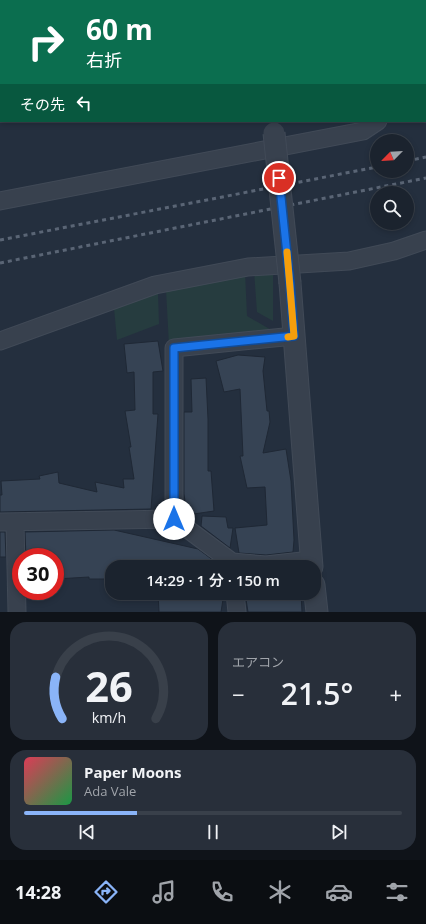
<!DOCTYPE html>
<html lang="ja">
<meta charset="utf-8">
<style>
:root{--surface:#1b232e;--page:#282f3a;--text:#f1f3f6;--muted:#a0a4aa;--line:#39404a;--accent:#8ab4f8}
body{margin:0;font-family:"Open Sans","Noto Sans JP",sans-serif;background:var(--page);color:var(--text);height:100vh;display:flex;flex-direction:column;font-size:15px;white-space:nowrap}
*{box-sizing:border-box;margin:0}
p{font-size:13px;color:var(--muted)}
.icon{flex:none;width:22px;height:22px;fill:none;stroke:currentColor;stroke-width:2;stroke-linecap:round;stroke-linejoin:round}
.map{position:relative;height:612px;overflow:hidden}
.details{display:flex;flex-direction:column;gap:10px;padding:10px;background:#0f1319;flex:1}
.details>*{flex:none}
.guide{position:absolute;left:0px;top:0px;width:426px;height:122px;box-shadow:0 2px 6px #0003,0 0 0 1px var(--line);background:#0b6e4f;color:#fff;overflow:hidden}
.needle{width:26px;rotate:246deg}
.fabs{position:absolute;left:370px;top:134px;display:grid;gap:8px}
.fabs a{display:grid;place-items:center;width:44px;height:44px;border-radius:50%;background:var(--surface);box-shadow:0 2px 6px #0003,0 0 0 1px var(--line);font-size:20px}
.speed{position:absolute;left:12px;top:548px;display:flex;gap:8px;font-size:20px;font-weight:700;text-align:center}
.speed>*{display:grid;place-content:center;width:52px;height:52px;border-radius:50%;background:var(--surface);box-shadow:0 2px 6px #0003,0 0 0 1px var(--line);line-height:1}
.speed .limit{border:6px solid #d22;background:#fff;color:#111}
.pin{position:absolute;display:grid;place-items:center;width:34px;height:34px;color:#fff;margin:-17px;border:2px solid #fff;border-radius:50%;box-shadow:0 1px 4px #0007}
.me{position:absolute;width:44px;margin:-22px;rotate:0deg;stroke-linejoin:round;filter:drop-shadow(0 0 3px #0008)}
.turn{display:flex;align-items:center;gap:14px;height:84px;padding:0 20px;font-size:18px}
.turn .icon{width:52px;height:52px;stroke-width:2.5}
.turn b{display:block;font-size:28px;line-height:34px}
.then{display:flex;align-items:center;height:38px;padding:0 20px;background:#0003;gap:8px;font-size:15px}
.big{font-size:30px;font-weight:600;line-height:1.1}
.details .tile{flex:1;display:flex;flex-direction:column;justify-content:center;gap:6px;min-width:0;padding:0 14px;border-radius:16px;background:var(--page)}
.details .dial{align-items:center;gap:0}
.dial svg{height:104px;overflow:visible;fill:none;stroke:var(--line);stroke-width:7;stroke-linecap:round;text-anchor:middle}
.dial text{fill:var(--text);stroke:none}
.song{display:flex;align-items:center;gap:12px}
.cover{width:48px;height:48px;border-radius:6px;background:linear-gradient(135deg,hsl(350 70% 55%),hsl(140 70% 35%))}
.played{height:4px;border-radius:2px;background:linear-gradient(90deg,var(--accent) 30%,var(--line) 30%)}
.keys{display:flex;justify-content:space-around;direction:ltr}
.heat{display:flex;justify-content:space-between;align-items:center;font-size:22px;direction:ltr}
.details .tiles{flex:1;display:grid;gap:10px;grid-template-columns:1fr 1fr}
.tile:last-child{grid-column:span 2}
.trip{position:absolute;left:105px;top:560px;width:216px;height:40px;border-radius:16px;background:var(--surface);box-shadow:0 2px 6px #0003,0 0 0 1px var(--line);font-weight:600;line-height:40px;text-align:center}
.tabs{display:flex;height:64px;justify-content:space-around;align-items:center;background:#0b0e12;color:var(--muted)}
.tabs .icon{width:28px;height:28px}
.tabs .on{color:var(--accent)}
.tabs b{font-size:18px;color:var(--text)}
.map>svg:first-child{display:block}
.green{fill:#263c3f}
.building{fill:#364354;stroke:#1f2835}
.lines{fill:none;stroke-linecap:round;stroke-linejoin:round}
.minor-casing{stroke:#414a57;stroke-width:19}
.tertiary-casing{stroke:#414a57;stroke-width:23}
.minor{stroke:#38414e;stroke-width:17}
.tertiary{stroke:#38414e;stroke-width:21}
.rail{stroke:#5a6575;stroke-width:3;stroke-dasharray:4 4;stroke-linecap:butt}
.tertiary-bridge-casing{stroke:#414a57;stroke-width:23;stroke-linecap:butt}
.tertiary-bridge{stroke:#38414e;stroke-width:21}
.route-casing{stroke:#114b97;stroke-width:10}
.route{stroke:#1a73e8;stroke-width:7}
.slow{stroke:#f59e0b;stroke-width:7}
</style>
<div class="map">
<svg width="426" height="612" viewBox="0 0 426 612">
<rect width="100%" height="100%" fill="#242f3e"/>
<path class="green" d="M 254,271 L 273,271 L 273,321 L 257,312 Z
M 245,272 L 247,316 L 280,335 L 169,345 L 166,290 Z
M 158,293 L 159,324 L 117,340 L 114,308 Z"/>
<path class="building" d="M 158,341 L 163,371 L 153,372 L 153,414 L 158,414 L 151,509 L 0,512 L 0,495 L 2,495 L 1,481 L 40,479 L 39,476 L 58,472 L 59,483 L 97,492 L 95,482 L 124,488 L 123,479 L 134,479 L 129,447 L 131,447 L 125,411 L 135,410 L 134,372 L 127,373 L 124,344 Z
M 238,355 L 265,357 L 263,371 L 267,411 L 269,411 L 270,422 L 263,453 L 286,449 L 291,481 L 294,540 L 293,552 L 266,555 L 239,553 L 235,528 L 267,525 L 265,487 L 247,488 L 240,456 L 243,456 L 240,389 L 224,392 L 216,361 Z
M 206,378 L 208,419 L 208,471 L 211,471 L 214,511 L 187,515 L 184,494 L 184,412 L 192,412 L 191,379 Z
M 202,516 L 226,517 L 228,528 L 233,528 L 230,548 L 201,526 Z
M 114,530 L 198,549 L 217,563 L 217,567 L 112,567 L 112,579 L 89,579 L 89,577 L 56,579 L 55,557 L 26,557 L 25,532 Z
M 0,532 L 5,532 L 6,557 L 0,557 Z
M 158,593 L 224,593 L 221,612 L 159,612 Z
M 245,593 L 301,593 L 302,612 L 248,612 Z"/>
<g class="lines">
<defs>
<path id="minor" d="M 425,88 L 426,87
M 0,201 L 363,131 L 378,121
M 294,336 L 174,348 L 174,519 L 232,562 L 266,565 L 311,560
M 0,341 L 155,285 L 248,267 L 349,261 L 394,251 L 426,240
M 0,522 L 174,519
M 15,523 L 17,612
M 235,593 L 237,612"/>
<path id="tertiary" d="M 266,0 L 266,1
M 290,283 L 312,567
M 314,585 L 317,612"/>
</defs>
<use href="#minor" class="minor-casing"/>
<use href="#tertiary" class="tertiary-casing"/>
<use href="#minor" class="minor"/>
<use href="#tertiary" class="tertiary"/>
<path class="rail" d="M 407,161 L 426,157
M 0,240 L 377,167
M 0,263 L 426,178"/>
<defs>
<path id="tertiary-bridge" d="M 274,133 L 290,283"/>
</defs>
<use href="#tertiary-bridge" class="tertiary-bridge-casing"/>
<use href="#tertiary-bridge" class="tertiary-bridge"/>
</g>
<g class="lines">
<defs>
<path id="route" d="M 174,519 L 174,348 L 294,336 L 290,283 L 279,178"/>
</defs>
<use href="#route" class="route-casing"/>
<use href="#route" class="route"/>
<path class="slow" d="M 287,252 L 294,336 L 288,337"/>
</g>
</svg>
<div class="fabs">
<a><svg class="needle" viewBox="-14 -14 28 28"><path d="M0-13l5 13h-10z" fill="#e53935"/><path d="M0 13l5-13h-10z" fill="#a0a4aa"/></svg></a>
<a><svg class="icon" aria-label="search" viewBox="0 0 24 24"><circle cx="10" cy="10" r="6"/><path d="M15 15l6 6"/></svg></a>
</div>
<div class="speed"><div class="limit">30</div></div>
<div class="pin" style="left:279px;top:178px;background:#d93025"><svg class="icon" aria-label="arrive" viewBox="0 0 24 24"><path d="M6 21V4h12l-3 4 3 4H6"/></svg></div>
<svg class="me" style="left:174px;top:519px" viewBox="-20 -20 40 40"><circle r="19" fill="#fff"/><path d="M0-13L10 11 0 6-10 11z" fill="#1a73e8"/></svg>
<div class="trip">14:29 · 1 分 · 150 m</div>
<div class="guide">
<div class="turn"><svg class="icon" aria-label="right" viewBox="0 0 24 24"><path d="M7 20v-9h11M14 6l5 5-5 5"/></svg><div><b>60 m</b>右折</div></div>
<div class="then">その先<svg class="icon" aria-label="left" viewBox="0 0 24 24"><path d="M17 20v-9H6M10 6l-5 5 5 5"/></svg></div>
</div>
</div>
<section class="details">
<div class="tiles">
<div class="tile dial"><svg viewBox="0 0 100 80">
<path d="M14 69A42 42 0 1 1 86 69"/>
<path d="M14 69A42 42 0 0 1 9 37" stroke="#8ab4f8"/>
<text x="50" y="56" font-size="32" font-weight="700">26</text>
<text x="50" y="72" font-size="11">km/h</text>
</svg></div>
<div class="tile"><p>エアコン</p>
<div class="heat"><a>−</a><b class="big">21.5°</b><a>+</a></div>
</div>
<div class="tile">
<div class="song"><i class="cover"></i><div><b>Paper Moons</b><p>Ada Vale</p></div></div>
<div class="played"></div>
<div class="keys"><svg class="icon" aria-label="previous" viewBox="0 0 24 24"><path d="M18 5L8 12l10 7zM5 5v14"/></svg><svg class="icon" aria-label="pause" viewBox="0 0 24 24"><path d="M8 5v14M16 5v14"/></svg><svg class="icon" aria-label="next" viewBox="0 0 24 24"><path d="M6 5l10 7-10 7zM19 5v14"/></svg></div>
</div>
</div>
</section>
<nav class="tabs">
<b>14:28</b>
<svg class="icon on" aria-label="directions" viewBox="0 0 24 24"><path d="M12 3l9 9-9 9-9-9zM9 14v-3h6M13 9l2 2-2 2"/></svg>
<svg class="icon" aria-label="music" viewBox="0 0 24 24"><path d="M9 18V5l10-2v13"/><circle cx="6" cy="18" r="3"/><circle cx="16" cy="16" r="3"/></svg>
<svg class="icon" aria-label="phone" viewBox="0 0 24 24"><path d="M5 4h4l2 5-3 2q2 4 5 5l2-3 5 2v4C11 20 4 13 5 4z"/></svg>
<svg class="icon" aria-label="climate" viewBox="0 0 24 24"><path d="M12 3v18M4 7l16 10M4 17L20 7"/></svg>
<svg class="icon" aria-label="car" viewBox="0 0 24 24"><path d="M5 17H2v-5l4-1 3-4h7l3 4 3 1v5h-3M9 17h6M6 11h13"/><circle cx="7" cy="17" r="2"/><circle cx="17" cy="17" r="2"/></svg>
<svg class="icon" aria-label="filters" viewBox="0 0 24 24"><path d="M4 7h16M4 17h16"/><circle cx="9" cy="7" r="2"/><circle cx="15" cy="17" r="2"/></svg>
</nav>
